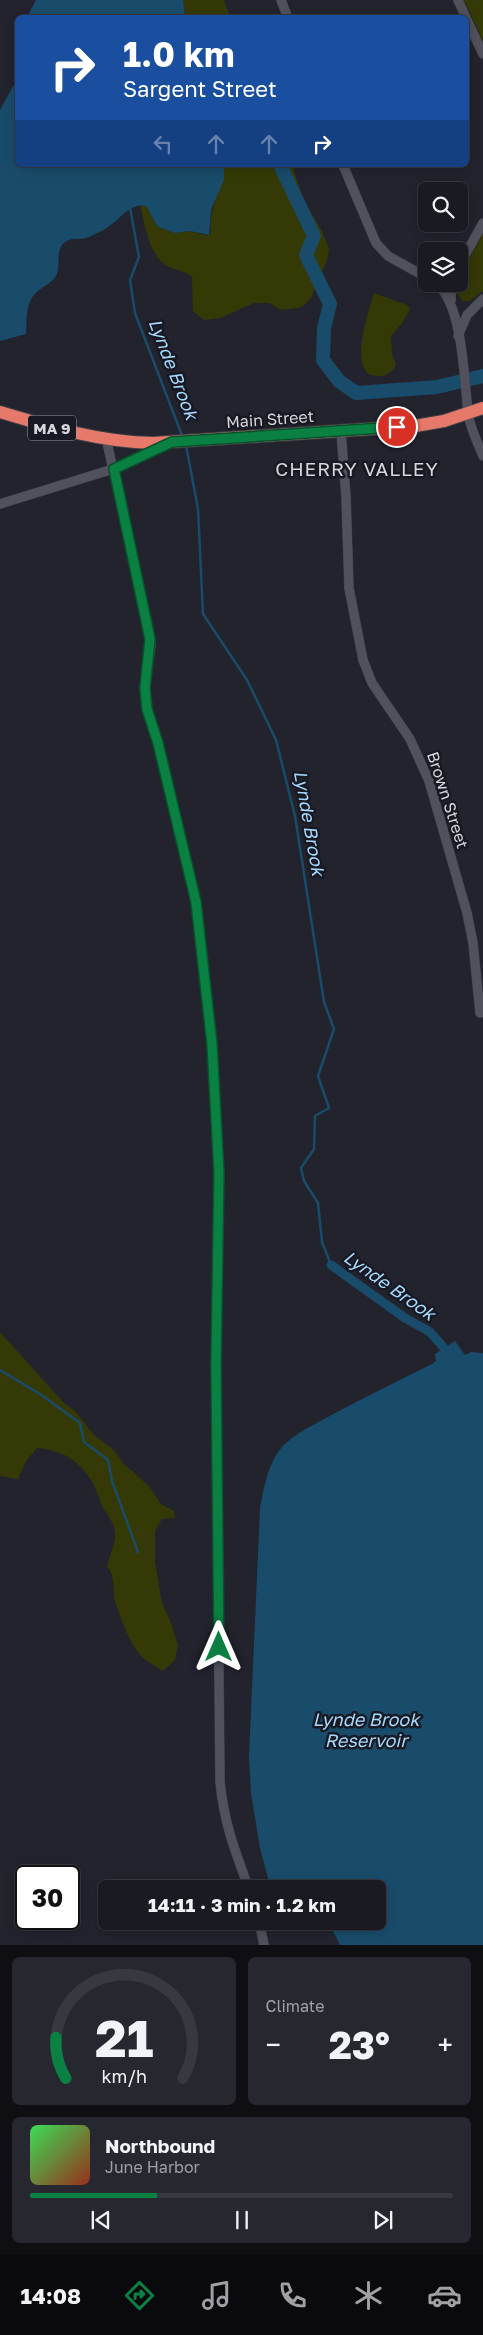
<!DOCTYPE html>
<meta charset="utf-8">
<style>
:root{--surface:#1a1a22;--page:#27272f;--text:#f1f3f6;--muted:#9fa1a5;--line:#383840;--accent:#0b8043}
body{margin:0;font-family:"Golos Text",sans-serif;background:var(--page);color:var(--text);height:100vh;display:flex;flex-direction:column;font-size:19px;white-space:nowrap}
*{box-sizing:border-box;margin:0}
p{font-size:16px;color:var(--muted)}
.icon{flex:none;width:28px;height:28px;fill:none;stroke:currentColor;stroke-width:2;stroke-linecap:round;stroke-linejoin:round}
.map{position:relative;height:1945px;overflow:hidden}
.side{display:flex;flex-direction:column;gap:12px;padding:12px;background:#0e0e13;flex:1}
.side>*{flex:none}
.top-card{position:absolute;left:15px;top:15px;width:454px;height:152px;border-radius:8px;box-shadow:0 2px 12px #0003,0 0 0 1px var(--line);background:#1a4fa0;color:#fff;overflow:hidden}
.buttons{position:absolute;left:418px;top:182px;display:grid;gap:10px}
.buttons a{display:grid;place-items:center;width:50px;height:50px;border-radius:8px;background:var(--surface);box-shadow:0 2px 12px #0003,0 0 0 1px var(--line);font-size:25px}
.speed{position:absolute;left:15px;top:1865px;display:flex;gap:10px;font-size:25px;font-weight:700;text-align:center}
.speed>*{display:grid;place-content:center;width:65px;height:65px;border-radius:50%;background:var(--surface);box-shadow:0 2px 12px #0003,0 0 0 1px var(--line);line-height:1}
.speed .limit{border:2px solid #111;border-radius:8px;background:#fff;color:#111}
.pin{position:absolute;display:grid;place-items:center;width:42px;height:42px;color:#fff;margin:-21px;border:2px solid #fff;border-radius:50%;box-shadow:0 1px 5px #0007}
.me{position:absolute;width:55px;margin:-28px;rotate:0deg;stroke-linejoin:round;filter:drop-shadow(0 0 4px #0008)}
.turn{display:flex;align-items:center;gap:18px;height:105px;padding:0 25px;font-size:22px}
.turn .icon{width:65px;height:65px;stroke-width:2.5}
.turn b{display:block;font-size:35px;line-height:42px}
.lanes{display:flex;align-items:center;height:48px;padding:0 25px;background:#0003;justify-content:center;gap:25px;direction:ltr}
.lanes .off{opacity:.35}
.big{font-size:38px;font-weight:700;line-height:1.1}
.side .tile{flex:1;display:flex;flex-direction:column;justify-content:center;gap:8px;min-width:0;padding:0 18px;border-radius:8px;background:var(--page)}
.side .dial{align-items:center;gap:0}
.dial svg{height:130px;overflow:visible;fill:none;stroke:var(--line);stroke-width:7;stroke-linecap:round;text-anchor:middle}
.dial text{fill:var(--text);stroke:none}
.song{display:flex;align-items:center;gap:15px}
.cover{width:60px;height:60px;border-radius:8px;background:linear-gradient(135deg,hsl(130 70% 55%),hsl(10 70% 35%))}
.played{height:5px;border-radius:2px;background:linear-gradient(90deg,var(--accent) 30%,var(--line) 30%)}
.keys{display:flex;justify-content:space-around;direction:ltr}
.heat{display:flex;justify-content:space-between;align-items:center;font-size:28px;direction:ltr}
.side .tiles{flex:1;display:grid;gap:12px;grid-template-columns:1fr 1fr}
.tile:last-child{grid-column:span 2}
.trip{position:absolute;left:98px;top:1880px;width:288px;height:50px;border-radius:8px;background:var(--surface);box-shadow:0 2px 12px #0003,0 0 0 1px var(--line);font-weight:700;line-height:50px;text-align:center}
.dock{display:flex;height:80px;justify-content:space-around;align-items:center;background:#0a0a0e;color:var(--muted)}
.dock .icon{width:35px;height:35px}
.dock .active{color:var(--accent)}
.dock b{font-size:22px;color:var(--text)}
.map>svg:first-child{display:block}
.green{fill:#353906}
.water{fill:#194c6b}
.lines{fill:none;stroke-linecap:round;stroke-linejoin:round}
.stream{stroke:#194c6b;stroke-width:2.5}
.canal{stroke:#194c6b;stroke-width:9}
.river{stroke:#194c6b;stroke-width:14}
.minor-casing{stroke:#404049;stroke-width:10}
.highway-casing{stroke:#404049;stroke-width:14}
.minor{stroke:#50515c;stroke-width:9}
.highway{stroke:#e7796a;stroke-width:12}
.route-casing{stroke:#07532c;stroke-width:12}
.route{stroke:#0b8043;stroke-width:9}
.labels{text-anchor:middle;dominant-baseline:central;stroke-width:5;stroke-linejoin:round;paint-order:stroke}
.shield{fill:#181923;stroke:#9c9da4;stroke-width:1}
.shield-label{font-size:15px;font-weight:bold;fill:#d5d5dc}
.street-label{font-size:16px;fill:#d5d5dc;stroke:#181923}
.water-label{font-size:18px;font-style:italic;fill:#a5d9fd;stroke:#181923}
.quarter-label{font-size:19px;letter-spacing:1px;fill:#d5d5dc;stroke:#181923}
</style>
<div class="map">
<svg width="483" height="1945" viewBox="0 0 483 1945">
<rect width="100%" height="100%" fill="#22232d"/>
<path class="green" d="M 183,0 L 224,0 L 230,17 L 185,17 Z
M 464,0 L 483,0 L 483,41 Z
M 224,165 L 292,165 L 304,201 L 322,231 L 329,249 L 327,260 L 311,298 L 303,306 L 298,308 L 281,310 L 269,303 L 254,303 L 221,318 L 204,320 L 193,311 L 192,277 C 185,270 175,271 167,266 C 148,254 145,225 140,205 L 147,207 L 157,225 L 161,228 L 175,233 L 190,231 L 208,236 L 211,232 C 208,203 224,193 224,165 Z
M 483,234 L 483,291 L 470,301 L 463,301 L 457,293 L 459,278 Z
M 374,293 L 407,305 L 410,309 L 403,322 L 391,336 L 392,354 L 396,364 L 393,370 L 384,376 C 379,376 372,376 369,374 C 351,362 369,309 374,293 Z
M 0,1332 L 63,1402 L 75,1411 L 94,1435 L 115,1451 L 123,1463 L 149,1486 L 161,1504 L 174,1511 L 175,1518 L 162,1519 L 155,1531 L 155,1562 L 162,1603 L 171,1623 L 178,1645 L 175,1660 L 163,1671 C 157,1667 149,1663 143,1658 C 129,1644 121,1619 115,1601 C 112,1590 116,1575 107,1567 C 109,1556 116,1545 115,1533 C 114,1522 107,1515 102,1506 C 100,1502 100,1498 98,1495 C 88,1467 67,1450 37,1448 L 27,1460 L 18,1479 L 0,1476 Z"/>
<path class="water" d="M 36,0 L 183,0 L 185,17 L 27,17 Z
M 17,79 L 18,165 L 224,165 L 224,180 L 211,210 L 209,235 L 190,231 L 175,233 L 161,228 L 157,226 L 147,207 C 133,201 123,216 112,224 C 105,230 97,233 89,237 C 80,241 71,236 64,243 C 55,251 61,266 56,276 C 51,284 41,287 35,294 C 25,305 27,320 26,334 L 0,341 L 0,110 Z
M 455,1341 L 465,1355 L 471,1352 L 483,1353 L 483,1945 L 340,1945 L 328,1921 L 376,1921 L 376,1889 L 275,1889 L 269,1882 L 260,1848 L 251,1793 L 249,1757 L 260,1508 C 264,1488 268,1463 282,1447 C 293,1435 311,1426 326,1418 C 361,1399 396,1382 432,1364 L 436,1361 L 435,1354 Z"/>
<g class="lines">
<path class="stream" d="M 128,207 L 130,208 L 139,257 L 130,280 L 135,313 L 183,438
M 186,445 L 198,509 L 203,614 L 247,680 L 276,740 L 295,816 L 324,1002 L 334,1029 L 318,1076 L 329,1108 L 315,1116 L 314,1149 L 301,1168 L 304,1181 L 318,1203 L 322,1242 L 331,1265
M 0,1370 L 40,1394 L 80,1423 L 84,1442 L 108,1460 L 112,1481 L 138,1552"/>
<path class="canal" d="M 331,1265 L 405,1318 L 430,1332 L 444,1348"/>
<path class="river" d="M 280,165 L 314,236 L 306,255 L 330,304 L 324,328 L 323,360 L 339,381 L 356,393 L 437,387 L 483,376"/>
<defs>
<path id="minor" d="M 281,0 L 288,18
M 458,0 L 466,18
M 466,18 L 483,54
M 343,165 L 376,243 L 388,256 L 426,277
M 459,266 L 483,223
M 437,284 C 463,306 464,379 468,412 C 469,426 478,443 483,456
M 451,300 L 451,284
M 458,336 L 467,315 L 483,299
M 341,431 L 346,497 L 349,588 L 363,660 L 372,683 L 410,739 L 429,781 L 467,913 L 473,943 L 480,1013
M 106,438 L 148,625 L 151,645 L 145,688 L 147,709 L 158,743 L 196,902 L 210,1025 L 217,1120 L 219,1190 L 216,1365 L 220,1782 C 224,1823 235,1851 249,1889
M 0,504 L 113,469 L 167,444
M 259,1921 L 264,1945"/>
<path id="highway" d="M 0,412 C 50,427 100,442 153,443 L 415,426 L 444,421 L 483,408"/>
</defs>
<use href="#minor" class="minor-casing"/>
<use href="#highway" class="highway-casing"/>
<use href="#minor" class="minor"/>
<use href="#highway" class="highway"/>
</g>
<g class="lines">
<defs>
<path id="route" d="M 219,1647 L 216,1365 L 219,1173 L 212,1044 L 196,902 L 158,743 L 147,709 L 145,688 L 150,639 L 114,469 L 172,442 L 397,427"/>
</defs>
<use href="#route" class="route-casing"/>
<use href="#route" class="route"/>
</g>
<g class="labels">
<rect class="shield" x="28" y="415.5" width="48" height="25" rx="4"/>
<g class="shield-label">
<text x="52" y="428">MA 9</text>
</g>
<g class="street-label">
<text transform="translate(270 419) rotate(-4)">Main Street</text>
<text transform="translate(448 800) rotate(72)">Brown Street</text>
</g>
<g class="water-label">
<text transform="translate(174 369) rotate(69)">Lynde Brook</text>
<text transform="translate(310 823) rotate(80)">Lynde Brook</text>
<text transform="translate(390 1285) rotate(35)">Lynde Brook</text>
<text x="366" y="1719">Lynde Brook<tspan x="366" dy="21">Reservoir</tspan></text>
</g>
<g class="quarter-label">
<text x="357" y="468">CHERRY VALLEY</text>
</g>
</g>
</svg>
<div class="buttons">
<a><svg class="icon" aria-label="search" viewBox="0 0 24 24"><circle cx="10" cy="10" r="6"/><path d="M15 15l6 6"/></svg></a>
<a><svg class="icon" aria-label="layers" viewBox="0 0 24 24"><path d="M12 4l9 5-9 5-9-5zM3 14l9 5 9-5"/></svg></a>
</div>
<div class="speed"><div class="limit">30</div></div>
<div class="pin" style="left:397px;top:427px;background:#d93025"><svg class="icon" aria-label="arrive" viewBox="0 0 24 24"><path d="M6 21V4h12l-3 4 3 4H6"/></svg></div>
<svg class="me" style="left:219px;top:1647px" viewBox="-20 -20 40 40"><path d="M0-17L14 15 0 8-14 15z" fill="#0b8043" stroke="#fff" stroke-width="4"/></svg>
<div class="trip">14:11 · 3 min · 1.2 km</div>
<div class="top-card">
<div class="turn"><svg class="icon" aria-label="right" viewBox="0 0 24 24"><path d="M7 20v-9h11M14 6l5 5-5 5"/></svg><div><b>1.0 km</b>Sargent Street</div></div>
<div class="lanes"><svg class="icon off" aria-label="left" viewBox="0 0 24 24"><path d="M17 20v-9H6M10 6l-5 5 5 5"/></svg><svg class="icon off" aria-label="ahead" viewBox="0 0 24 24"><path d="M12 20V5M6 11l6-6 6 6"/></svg><svg class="icon off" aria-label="ahead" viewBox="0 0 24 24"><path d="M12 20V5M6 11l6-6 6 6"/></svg><svg class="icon" aria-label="right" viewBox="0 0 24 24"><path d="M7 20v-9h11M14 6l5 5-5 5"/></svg></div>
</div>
</div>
<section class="side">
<div class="tiles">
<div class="tile dial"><svg viewBox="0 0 100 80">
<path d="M14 69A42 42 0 1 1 86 69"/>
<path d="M14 69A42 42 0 0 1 8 44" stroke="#0b8043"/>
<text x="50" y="56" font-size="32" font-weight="700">21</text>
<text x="50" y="72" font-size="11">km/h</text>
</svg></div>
<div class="tile"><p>Climate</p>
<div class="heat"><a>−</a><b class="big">23°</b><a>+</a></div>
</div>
<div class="tile">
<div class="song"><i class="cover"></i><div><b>Northbound</b><p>June Harbor</p></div></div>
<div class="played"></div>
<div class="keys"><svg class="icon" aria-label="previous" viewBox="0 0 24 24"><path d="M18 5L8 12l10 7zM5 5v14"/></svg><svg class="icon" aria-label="pause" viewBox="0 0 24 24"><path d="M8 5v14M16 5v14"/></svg><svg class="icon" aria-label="next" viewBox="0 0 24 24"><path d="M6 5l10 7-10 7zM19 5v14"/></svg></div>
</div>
</div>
</section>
<nav class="dock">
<b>14:08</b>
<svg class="icon active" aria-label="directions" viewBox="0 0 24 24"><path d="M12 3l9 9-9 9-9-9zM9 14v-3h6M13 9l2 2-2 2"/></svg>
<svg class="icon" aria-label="music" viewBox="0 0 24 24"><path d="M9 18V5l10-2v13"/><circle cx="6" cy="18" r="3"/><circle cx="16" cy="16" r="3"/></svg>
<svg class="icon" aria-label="phone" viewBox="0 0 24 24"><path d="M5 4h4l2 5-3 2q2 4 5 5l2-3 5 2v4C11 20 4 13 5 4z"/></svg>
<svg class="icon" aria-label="climate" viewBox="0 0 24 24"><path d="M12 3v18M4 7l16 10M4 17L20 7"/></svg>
<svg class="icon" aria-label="car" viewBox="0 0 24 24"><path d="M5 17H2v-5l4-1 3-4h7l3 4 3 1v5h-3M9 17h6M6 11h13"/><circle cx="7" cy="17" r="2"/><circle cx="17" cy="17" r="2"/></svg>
</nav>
